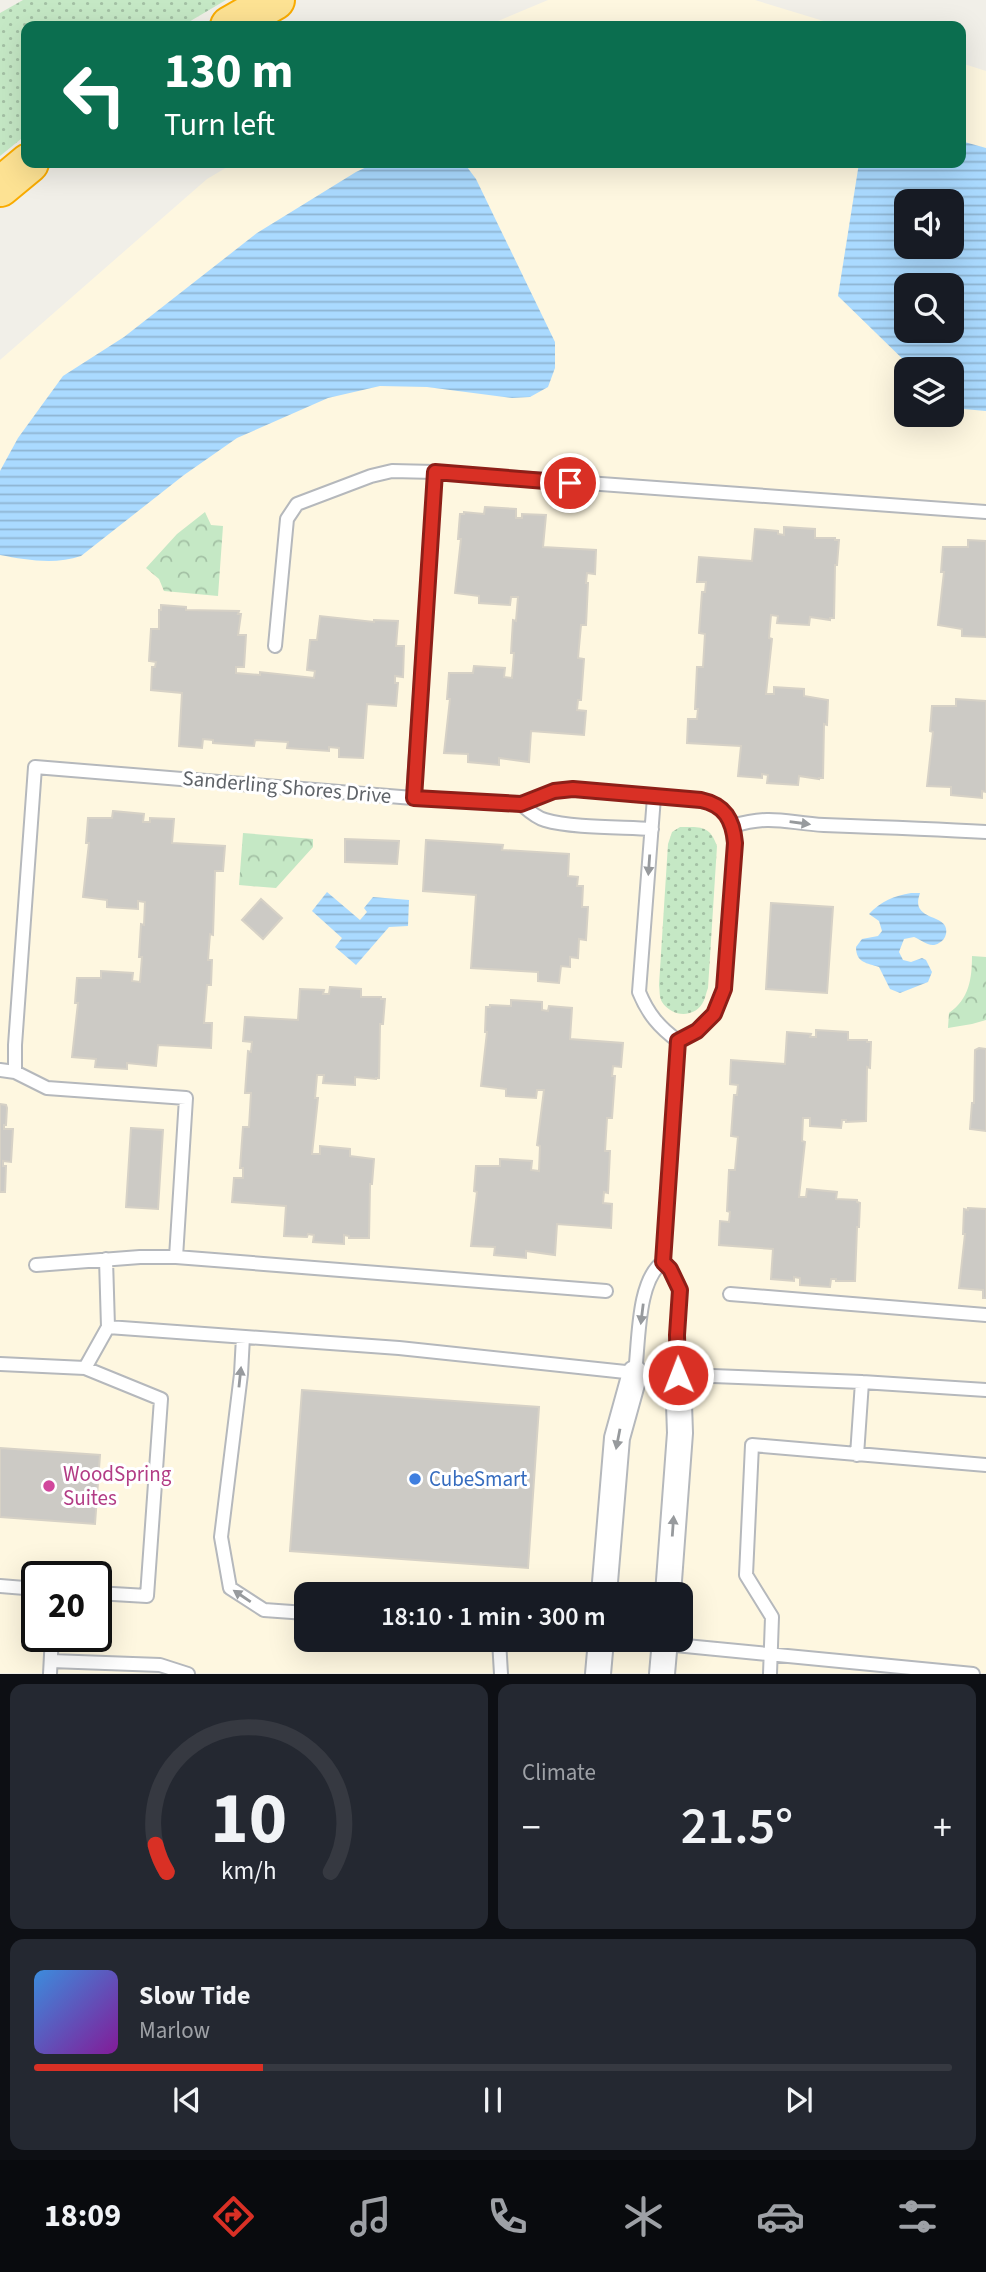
<!DOCTYPE html>
<meta charset="utf-8">
<style>
:root{--surface:#171b24;--page:#242831;--text:#f1f3f6;--muted:#9ea1a6;--line:#363941;--accent:#d93025}
body{margin:0;font-family:"Source Sans 3",sans-serif;background:var(--page);color:var(--text);height:100vh;display:flex;flex-direction:column;font-size:26px;white-space:nowrap}
*{box-sizing:border-box;margin:0}
p{font-size:23px;color:var(--muted)}
.icon{flex:none;width:38px;height:38px;fill:none;stroke:currentColor;stroke-width:2;stroke-linecap:round;stroke-linejoin:round}
.map{position:relative;height:1674px;overflow:hidden}
.details{display:flex;flex-direction:column;gap:10px;padding:10px;background:#0d0f14;flex:1}
.details>*{flex:none}
.top-card{position:absolute;left:21px;top:21px;width:945px;height:147px;border-radius:14px;box-shadow:0 7px 28px #0002;background:#0b6e4f;color:#fff;overflow:hidden}
.tools{position:absolute;left:894px;top:189px;display:grid;gap:14px}
.tools a{display:grid;place-items:center;width:70px;height:70px;border-radius:14px;background:var(--surface);box-shadow:0 7px 28px #0002;font-size:35px}
.speed{position:absolute;left:21px;top:1561px;display:flex;gap:14px;font-size:35px;font-weight:700;text-align:center}
.speed>*{display:grid;place-content:center;width:91px;height:91px;border-radius:50%;background:var(--surface);box-shadow:0 7px 28px #0002;line-height:1}
.speed .limit{border:4px solid #111;border-radius:10px;background:#fff;color:#111}
.pin{position:absolute;display:grid;place-items:center;width:60px;height:60px;color:#fff;margin:-30px;border:4px solid #fff;border-radius:50%;box-shadow:0 2px 7px #0007}
.me{position:absolute;width:77px;margin:-38px;rotate:359deg;stroke-linejoin:round;filter:drop-shadow(0 0 5px #0008)}
.turn{display:flex;align-items:center;gap:24px;height:147px;padding:0 28px;font-size:32px}
.turn .icon{width:91px;height:91px;stroke-width:2.5}
.turn b{display:block;font-size:49px;line-height:60px}
.big{font-size:52px;font-weight:600;line-height:1.1}
.details .widget{flex:1;display:flex;flex-direction:column;justify-content:center;gap:10px;min-width:0;padding:0 24px;border-radius:14px;background:var(--page)}
.details .dial{align-items:center;gap:0}
.dial svg{height:182px;overflow:visible;fill:none;stroke:var(--line);stroke-width:7;stroke-linecap:round;text-anchor:middle}
.dial text{fill:var(--text);stroke:none}
.song{display:flex;align-items:center;gap:21px}
.cover{width:84px;height:84px;border-radius:10px;background:linear-gradient(135deg,hsl(210 70% 55%),hsl(290 70% 35%))}
.played{height:7px;border-radius:4px;background:linear-gradient(90deg,var(--accent) 25%,var(--line) 25%)}
.keys{display:flex;justify-content:space-around;direction:ltr}
.heat{display:flex;justify-content:space-between;align-items:center;font-size:38px;direction:ltr}
.details .tiles{flex:1;display:grid;gap:10px;grid-template-columns:1fr 1fr}
.widget:last-child{grid-column:span 2}
.trip{position:absolute;left:294px;top:1582px;width:399px;height:70px;border-radius:14px;background:var(--surface);box-shadow:0 7px 28px #0002;font-weight:600;line-height:70px;text-align:center}
.menu{display:flex;height:112px;justify-content:space-around;align-items:center;background:#090b0e;color:var(--muted)}
.menu .icon{width:49px;height:49px}
.menu .active{color:var(--accent)}
.menu b{font-size:32px;color:var(--text)}
.map>svg:first-child{display:block}
.commercial{fill:#fef7e0;fill-rule:evenodd}
.grass{fill:url(#grass-dots)}
.park{fill:url(#park-crowns)}
.water{fill:url(#water-rules);fill-rule:evenodd}
.building{fill:#cccac5;stroke:#d6d1c6;stroke-width:2}
.lines{fill:none;stroke-linecap:round;stroke-linejoin:round}
.service-casing{stroke:#b5b8bc;stroke-width:16}
.minor-casing{stroke:#b5b8bc;stroke-width:28}
.motorway-casing{stroke:#f9ab00;stroke-width:42}
.service{stroke:#fff;stroke-width:12}
.minor{stroke:#fff;stroke-width:24}
.motorway{stroke:#fde293;stroke-width:38}
.oneway{fill:#979a9d}
.route-casing{stroke:#8d1f18;stroke-width:18}
.route{stroke:#d93025;stroke-width:12}
.shop-dot{fill:#3f7fe0;stroke:#fff;stroke-width:2.5}
.hotel-dot{fill:#d1479c;stroke:#fff;stroke-width:2.5}
.labels{text-anchor:middle;dominant-baseline:central;stroke-width:6;stroke-linejoin:round;paint-order:stroke}
.street-label{font-size:21px;fill:#5f6368;stroke:#fff}
.hotel-label{font-size:21px;fill:#b23c85;stroke:#fff;text-anchor:start}
.shop-label{font-size:21px;fill:#366cbe;stroke:#fff;text-anchor:start}
</style>
<div class="map">
<svg width="986" height="1674" viewBox="0 0 986 1674">
<defs>
<pattern id="grass-dots" width="8" height="8" patternUnits="userSpaceOnUse" patternTransform="scale(1.75)"><rect width="8" height="8" fill="#c5e8c5"/><path d="M2 2h.1M6 6h.1" fill="none" stroke="#a3c0a4" stroke-width="1.8" stroke-linecap="round"/></pattern>
<pattern id="park-crowns" width="20" height="18" patternUnits="userSpaceOnUse" patternTransform="scale(1.75)"><rect width="20" height="18" fill="#c5e8c5"/><path d="M2 6a3 3 0 1 1 6 0M12 15a3 3 0 1 1 6 0" fill="none" stroke="#a3c0a4"/></pattern>
<pattern id="water-rules" width="6" height="5" patternUnits="userSpaceOnUse" patternTransform="scale(1.75)"><rect width="6" height="5" fill="#aadaff"/><path d="M0 2.5h6" fill="none" stroke="#8eb4d2"/></pattern>
</defs>
<rect width="100%" height="100%" fill="#f1efe8"/>
<path class="commercial" d="M 548,0 L 755,0 L 840,26 L 486,26 Z
M 961,63 L 986,71 L 986,1673 L 0,1673 L 0,360 L 207,179 L 234,163 L 961,163 ZM 906,201 L 952,201 L 952,247 L 906,247 ZM 906,285 L 952,285 L 952,331 L 906,331 ZM 906,369 L 952,369 L 952,415 L 906,415 ZM 37,1577 L 96,1577 L 96,1636 L 37,1636 ZM 306,1594 L 681,1594 L 681,1640 L 306,1640 Z"/>
<path class="grass" d="M 23,0 L 226,0 L 182,26 L 26,26 L 26,135 L 0,156 L 0,13 Z
M 680,827 C 700,827 710,825 717,846 L 708,988 C 706,993 705,1000 702,1004 C 692,1019 671,1016 662,1002 C 659,997 660,991 659,985 L 668,844 L 672,832 Z"/>
<path class="park" d="M 205,512 L 211,525 L 223,526 L 218,596 L 164,591 L 159,579 L 146,568 L 177,534 Z
M 243,833 L 313,839 L 313,847 L 276,888 L 239,885 Z
M 972,956 L 986,957 L 986,1020 L 972,1024 L 948,1028 L 949,1013 C 969,999 972,979 972,956 Z"/>
<path class="water" d="M 961,141 L 986,148 L 986,411 L 952,408 L 952,369 L 913,369 L 838,296 L 859,163 L 961,163 ZM 906,201 L 952,201 L 952,247 L 906,247 ZM 906,285 L 952,285 L 952,331 L 906,331 Z
M 375,163 L 464,163 L 476,179 L 555,342 L 555,368 L 548,387 L 530,397 L 512,398 L 427,387 L 380,386 L 328,398 L 237,438 L 184,475 L 81,556 C 55,565 26,560 0,555 L 0,471 L 18,438 L 63,376 L 124,337 L 257,233 L 356,172 Z
M 327,892 L 360,920 L 367,912 L 364,908 L 373,897 L 409,900 L 408,926 L 389,927 L 356,965 L 335,947 L 342,938 L 312,911 Z
M 911,893 L 920,893 C 918,899 917,904 920,909 C 927,920 949,917 946,934 C 945,938 943,941 939,943 C 930,949 922,940 914,937 L 904,939 L 899,952 L 903,960 L 911,962 L 922,958 L 926,960 L 932,972 L 928,982 L 900,993 L 890,989 L 879,967 C 867,963 856,963 856,947 L 862,939 L 878,936 L 882,931 L 879,921 L 869,914 C 881,901 894,896 911,893 Z"/>
<path class="building" d="M 485,507 L 516,509 L 516,518 L 522,518 L 522,514 L 546,515 L 543,547 L 596,550 L 595,574 L 587,573 L 586,583 L 588,583 L 586,625 L 581,625 L 578,658 L 584,659 L 581,700 L 578,700 L 577,710 L 586,711 L 584,735 L 531,731 L 529,762 L 499,758 L 499,765 L 468,762 L 468,754 L 444,753 L 450,699 L 447,699 L 449,673 L 473,673 L 474,666 L 505,668 L 504,677 L 512,678 L 514,653 L 511,653 L 513,620 L 516,621 L 518,597 L 511,597 L 510,605 L 479,603 L 479,596 L 455,593 L 461,539 L 458,539 L 460,514 L 464,514 L 464,512 L 484,514 Z
M 784,527 L 815,529 L 815,538 L 835,538 L 835,540 L 839,540 L 837,565 L 835,565 L 834,618 L 830,618 L 830,620 L 810,617 L 809,625 L 777,623 L 778,616 L 771,615 L 769,638 L 772,639 L 766,694 L 774,694 L 774,687 L 804,689 L 804,696 L 828,700 L 827,725 L 824,724 L 823,778 L 819,778 L 819,779 L 799,776 L 798,785 L 767,783 L 768,775 L 762,774 L 762,778 L 738,776 L 741,746 L 687,743 L 688,719 L 697,719 L 698,709 L 695,709 L 697,667 L 703,667 L 705,634 L 699,633 L 702,592 L 705,592 L 706,582 L 697,582 L 699,557 L 752,561 L 755,529 L 778,531 L 778,534 L 784,535 Z
M 968,540 L 986,541 L 986,637 L 962,636 L 962,629 L 938,625 L 944,572 L 941,572 L 943,547 L 968,547 Z
M 161,605 L 186,607 L 186,610 L 239,611 L 238,614 L 241,614 L 238,635 L 246,635 L 244,667 L 236,667 L 236,673 L 260,675 L 260,672 L 314,678 L 315,671 L 307,670 L 310,640 L 317,640 L 320,616 L 374,622 L 374,620 L 398,621 L 396,646 L 404,646 L 403,677 L 395,676 L 395,683 L 398,683 L 396,706 L 367,704 L 363,758 L 339,757 L 339,748 L 329,747 L 329,751 L 287,748 L 288,742 L 255,740 L 254,746 L 213,743 L 213,740 L 203,739 L 202,748 L 179,746 L 182,693 L 151,690 L 152,667 L 155,667 L 156,662 L 149,661 L 151,629 L 159,629 L 159,610 L 161,610 Z
M 956,699 L 986,701 L 986,792 L 982,791 L 982,798 L 951,795 L 951,787 L 927,786 L 933,732 L 930,731 L 932,706 L 956,706 Z
M 113,811 L 144,814 L 143,822 L 150,822 L 150,818 L 174,819 L 172,843 L 225,846 L 223,871 L 215,871 L 213,935 L 210,934 L 208,960 L 212,960 L 211,985 L 207,985 L 204,1023 L 212,1023 L 211,1048 L 158,1045 L 156,1066 L 127,1063 L 127,1069 L 95,1067 L 96,1059 L 72,1057 L 78,1003 L 75,1003 L 77,978 L 101,978 L 101,971 L 133,973 L 132,981 L 140,982 L 142,957 L 139,957 L 141,924 L 144,925 L 145,902 L 138,901 L 138,909 L 107,907 L 107,900 L 83,897 L 89,843 L 86,843 L 88,818 L 112,818 Z
M 345,839 L 399,841 L 397,864 L 345,862 Z
M 426,840 L 503,845 L 502,850 L 569,854 L 568,876 L 578,877 L 577,886 L 583,886 L 582,907 L 588,907 L 586,940 L 579,939 L 578,958 L 570,957 L 570,967 L 561,966 L 559,983 L 538,981 L 538,972 L 471,968 L 476,895 L 423,891 Z
M 261,899 L 282,918 L 263,939 L 242,920 Z
M 771,903 L 833,907 L 827,993 L 766,989 Z
M 330,987 L 361,989 L 361,997 L 381,997 L 381,999 L 385,999 L 383,1024 L 380,1024 L 379,1078 L 376,1078 L 376,1079 L 355,1077 L 355,1085 L 323,1083 L 324,1075 L 317,1075 L 315,1098 L 318,1098 L 312,1154 L 320,1154 L 320,1146 L 350,1149 L 350,1156 L 374,1159 L 372,1184 L 370,1184 L 369,1238 L 349,1238 L 349,1236 L 344,1235 L 344,1244 L 313,1242 L 314,1235 L 308,1234 L 307,1237 L 284,1236 L 286,1206 L 232,1202 L 234,1178 L 243,1178 L 243,1168 L 240,1168 L 243,1127 L 249,1127 L 251,1093 L 245,1093 L 248,1051 L 251,1052 L 252,1042 L 243,1041 L 245,1017 L 298,1020 L 300,989 L 324,990 L 323,994 L 329,994 Z
M 511,1000 L 542,1002 L 542,1010 L 548,1011 L 549,1006 L 572,1008 L 570,1039 L 623,1043 L 621,1067 L 613,1066 L 612,1076 L 615,1076 L 612,1118 L 607,1118 L 605,1151 L 610,1151 L 608,1193 L 604,1192 L 603,1203 L 612,1204 L 611,1228 L 557,1224 L 555,1255 L 526,1251 L 526,1258 L 494,1255 L 495,1247 L 471,1246 L 477,1192 L 474,1191 L 476,1166 L 500,1166 L 500,1159 L 532,1161 L 531,1170 L 539,1171 L 540,1146 L 537,1145 L 544,1090 L 537,1090 L 536,1098 L 506,1096 L 506,1089 L 481,1086 L 487,1032 L 485,1032 L 486,1007 L 490,1007 L 490,1005 L 511,1006 Z
M 816,1030 L 848,1032 L 848,1040 L 867,1040 L 867,1042 L 871,1042 L 870,1068 L 867,1067 L 866,1121 L 846,1122 L 846,1120 L 842,1120 L 841,1128 L 810,1126 L 810,1118 L 803,1118 L 802,1141 L 805,1142 L 799,1197 L 806,1197 L 807,1189 L 837,1192 L 836,1199 L 857,1200 L 857,1202 L 860,1203 L 859,1227 L 857,1227 L 855,1281 L 836,1281 L 836,1279 L 831,1279 L 830,1287 L 800,1285 L 800,1278 L 794,1277 L 794,1281 L 771,1279 L 773,1249 L 719,1245 L 720,1221 L 729,1222 L 730,1212 L 727,1211 L 729,1170 L 735,1170 L 738,1137 L 731,1136 L 734,1095 L 737,1095 L 738,1085 L 730,1084 L 731,1060 L 785,1064 L 787,1032 L 811,1034 L 810,1037 L 816,1037 Z
M 979,1048 L 986,1049 L 986,1131 L 970,1129 L 972,1103 L 974,1103 L 975,1050 Z
M 0,1104 L 6,1105 L 7,1108 L 6,1125 L 4,1125 L 4,1129 L 13,1129 L 11,1162 L 3,1161 L 3,1166 L 6,1166 L 5,1192 L 0,1192 Z
M 131,1128 L 163,1130 L 158,1209 L 126,1207 Z
M 968,1208 L 986,1209 L 986,1298 L 983,1298 L 983,1290 L 959,1288 L 965,1234 L 963,1234 L 964,1209 L 968,1210 Z
M 302,1390 L 539,1407 L 528,1568 L 290,1551 Z
M 0,1448 L 100,1455 L 95,1524 L 0,1517 Z"/>
<g class="lines">
<defs>
<path id="service" d="M 275,646 L 287,519 L 297,504 L 371,476 L 392,471 L 435,472 L 986,512
M 654,797 L 639,992 C 648,1014 659,1027 678,1041
M 413,798 L 435,472
M 521,804 C 528,810 535,817 545,820 C 572,828 622,827 652,829
M 733,826 C 771,814 787,823 824,825 C 878,827 932,829 986,832
M 0,1070 L 15,1072 L 47,1088 L 186,1098 L 176,1257
M 15,1072 L 15,1045 L 35,767 L 413,798 L 521,804 L 554,791 L 573,789 L 701,800 C 725,805 733,820 735,843 L 724,989 L 714,1014 L 697,1031 L 678,1041
M 106,1259 L 108,1327
M 36,1265 L 140,1257 L 176,1257 L 606,1291
M 730,1294 L 986,1315
M 243,1337 L 241,1374 L 221,1537 L 230,1588 L 264,1610 L 306,1613
M 0,1364 L 85,1368 L 161,1399 L 147,1596 L 96,1593
M 85,1368 L 108,1327 L 399,1348 L 635,1373 L 862,1382 L 986,1390
M 635,1373 C 639,1342 637,1280 663,1262
M 678,1375 L 677,1335 L 680,1290 L 670,1269 L 663,1262 L 678,1041
M 857,1455 L 862,1382
M 0,1586 L 37,1589
M 499,1640 L 501,1674
M 665,1644 L 973,1674
M 51,1661 L 160,1665 L 188,1674
M 50,1674 L 52,1636
M 770,1674 L 772,1617 L 746,1575 L 752,1445 L 986,1465"/>
<path id="minor" d="M 604,1594 L 617,1438 L 635,1373
M 668,1594 L 680,1433 L 678,1375
M 598,1674 L 601,1640
M 662,1674 L 665,1640"/>
<path id="motorway" d="M 230,26 L 275,0
M 0,187 L 29,163"/>
</defs>
<use href="#service" class="service-casing"/>
<use href="#minor" class="minor-casing"/>
<use href="#motorway" class="motorway-casing"/>
<use href="#service" class="service"/>
<use href="#minor" class="minor"/>
<use href="#motorway" class="motorway"/>
</g>
<defs><path id="oneway-solid" d="M-6-.8H1V-3.2L6.5 0L1 3.2V.8H-6Z" transform="scale(1.75)"/></defs>
<g class="oneway">
<use href="#oneway-solid" transform="translate(800 823) rotate(8)"/>
<use href="#oneway-solid" transform="translate(649 865) rotate(94)"/>
<use href="#oneway-solid" transform="translate(642 1314) rotate(97)"/>
<use href="#oneway-solid" transform="translate(240 1377) rotate(-84)"/>
<use href="#oneway-solid" transform="translate(618 1439) rotate(101)"/>
<use href="#oneway-solid" transform="translate(673 1526) rotate(-86)"/>
<use href="#oneway-solid" transform="translate(242 1596) rotate(-146)"/>
</g>
<g class="lines">
<defs>
<path id="route" d="M 570,483 L 435,472 L 414,798 L 521,804 L 554,791 L 573,789 L 701,800 C 725,805 733,820 735,843 L 724,989 L 714,1014 L 697,1031 L 678,1041 L 663,1262 L 670,1269 L 680,1290 L 677,1335 L 678,1375"/>
</defs>
<use href="#route" class="route-casing"/>
<use href="#route" class="route"/>
</g>
<circle class="shop-dot" cx="415" cy="1479" r="7"/>
<circle class="hotel-dot" cx="49" cy="1486" r="7"/>
<g class="labels">
<g class="street-label">
<text transform="translate(287 787) rotate(5)">Sanderling Shores Drive</text>
</g>
<g class="hotel-label">
<text x="63" y="1474">WoodSpring<tspan x="63" dy="24">Suites</tspan></text>
</g>
<g class="shop-label">
<text x="429" y="1479">CubeSmart</text>
</g>
</g>
</svg>
<div class="tools">
<a><svg class="icon" aria-label="sound" viewBox="0 0 24 24"><path d="M4 9h4l5-4v14l-5-4H4zM17 9q2 3 0 6"/></svg></a>
<a><svg class="icon" aria-label="search" viewBox="0 0 24 24"><circle cx="10" cy="10" r="6"/><path d="M15 15l6 6"/></svg></a>
<a><svg class="icon" aria-label="layers" viewBox="0 0 24 24"><path d="M12 4l9 5-9 5-9-5zM3 14l9 5 9-5"/></svg></a>
</div>
<div class="speed"><div class="limit">20</div></div>
<div class="pin" style="left:570px;top:483px;background:#d93025"><svg class="icon" aria-label="arrive" viewBox="0 0 24 24"><path d="M6 21V4h12l-3 4 3 4H6"/></svg></div>
<svg class="me" style="left:678px;top:1375px" viewBox="-20 -20 40 40"><circle r="17" fill="#d93025" stroke="#fff" stroke-width="3"/><path d="M0-11L8 9 0 5-8 9z" fill="#fff"/></svg>
<div class="trip">18:10 · 1 min · 300 m</div>
<div class="top-card">
<div class="turn"><svg class="icon" aria-label="left" viewBox="0 0 24 24"><path d="M17 20v-9H6M10 6l-5 5 5 5"/></svg><div><b>130 m</b>Turn left</div></div>
</div>
</div>
<section class="details">
<div class="tiles">
<div class="widget dial"><svg viewBox="0 0 100 80">
<path d="M14 69A42 42 0 1 1 86 69"/>
<path d="M14 69A42 42 0 0 1 9 57" stroke="#d93025"/>
<text x="50" y="56" font-size="32" font-weight="700">10</text>
<text x="50" y="72" font-size="11">km/h</text>
</svg></div>
<div class="widget"><p>Climate</p>
<div class="heat"><a>−</a><b class="big">21.5°</b><a>+</a></div>
</div>
<div class="widget">
<div class="song"><i class="cover"></i><div><b>Slow Tide</b><p>Marlow</p></div></div>
<div class="played"></div>
<div class="keys"><svg class="icon" aria-label="previous" viewBox="0 0 24 24"><path d="M18 5L8 12l10 7zM5 5v14"/></svg><svg class="icon" aria-label="pause" viewBox="0 0 24 24"><path d="M8 5v14M16 5v14"/></svg><svg class="icon" aria-label="next" viewBox="0 0 24 24"><path d="M6 5l10 7-10 7zM19 5v14"/></svg></div>
</div>
</div>
</section>
<nav class="menu">
<b>18:09</b>
<svg class="icon active" aria-label="directions" viewBox="0 0 24 24"><path d="M12 3l9 9-9 9-9-9zM9 14v-3h6M13 9l2 2-2 2"/></svg>
<svg class="icon" aria-label="music" viewBox="0 0 24 24"><path d="M9 18V5l10-2v13"/><circle cx="6" cy="18" r="3"/><circle cx="16" cy="16" r="3"/></svg>
<svg class="icon" aria-label="phone" viewBox="0 0 24 24"><path d="M5 4h4l2 5-3 2q2 4 5 5l2-3 5 2v4C11 20 4 13 5 4z"/></svg>
<svg class="icon" aria-label="climate" viewBox="0 0 24 24"><path d="M12 3v18M4 7l16 10M4 17L20 7"/></svg>
<svg class="icon" aria-label="car" viewBox="0 0 24 24"><path d="M5 17H2v-5l4-1 3-4h7l3 4 3 1v5h-3M9 17h6M6 11h13"/><circle cx="7" cy="17" r="2"/><circle cx="17" cy="17" r="2"/></svg>
<svg class="icon" aria-label="filters" viewBox="0 0 24 24"><path d="M4 7h16M4 17h16"/><circle cx="9" cy="7" r="2"/><circle cx="15" cy="17" r="2"/></svg>
</nav>
